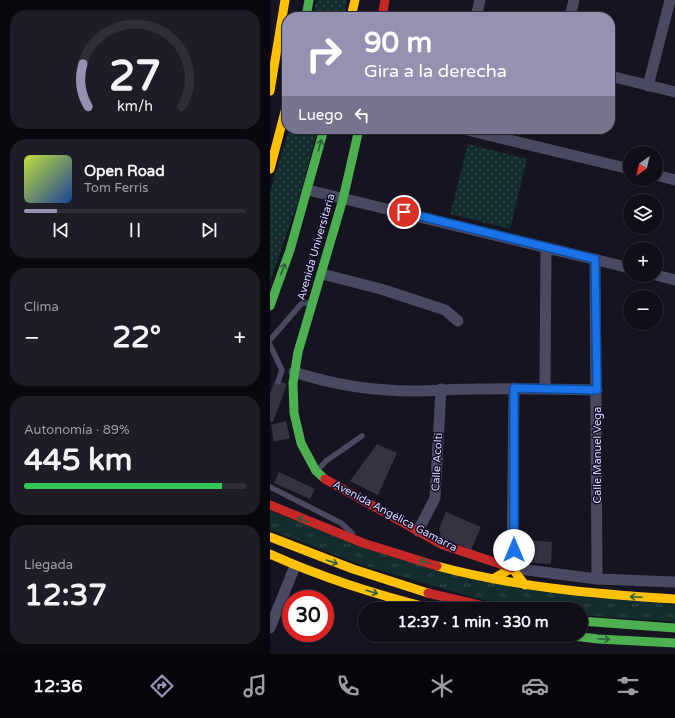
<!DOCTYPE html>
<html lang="es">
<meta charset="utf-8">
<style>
:root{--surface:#100f19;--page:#1e1d26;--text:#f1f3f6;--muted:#9c9ca2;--line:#302f38;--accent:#9591b1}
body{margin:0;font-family:"Varela Round",sans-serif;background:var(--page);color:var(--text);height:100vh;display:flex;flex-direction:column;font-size:15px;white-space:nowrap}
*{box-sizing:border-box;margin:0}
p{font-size:13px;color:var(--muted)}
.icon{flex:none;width:22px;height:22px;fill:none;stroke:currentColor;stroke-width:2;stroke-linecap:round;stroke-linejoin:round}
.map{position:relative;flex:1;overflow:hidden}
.sheet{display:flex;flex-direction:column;gap:10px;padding:10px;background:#09080e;width:270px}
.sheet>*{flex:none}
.guide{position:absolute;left:12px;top:12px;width:333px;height:122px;border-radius:16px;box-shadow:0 1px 3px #0004,0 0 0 1px var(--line);background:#9591b1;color:#fff;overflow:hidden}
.needle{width:26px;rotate:214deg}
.tools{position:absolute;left:353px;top:146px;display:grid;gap:8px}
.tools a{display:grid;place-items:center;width:40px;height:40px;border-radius:50%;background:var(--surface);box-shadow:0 1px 3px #0004,0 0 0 1px var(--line);font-size:20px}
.speed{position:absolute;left:12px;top:590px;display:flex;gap:8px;font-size:20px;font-weight:700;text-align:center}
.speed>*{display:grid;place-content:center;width:52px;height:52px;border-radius:50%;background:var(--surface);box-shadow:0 1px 3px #0004,0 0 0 1px var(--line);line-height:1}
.speed .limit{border:6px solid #d22;background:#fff;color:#111}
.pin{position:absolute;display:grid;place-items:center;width:34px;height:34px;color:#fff;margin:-17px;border:2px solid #fff;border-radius:50%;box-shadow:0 1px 4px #0007}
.me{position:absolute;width:44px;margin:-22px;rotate:0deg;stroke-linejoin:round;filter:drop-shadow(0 0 3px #0008)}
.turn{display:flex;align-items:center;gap:14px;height:84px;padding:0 16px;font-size:18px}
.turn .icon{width:52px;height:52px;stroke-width:2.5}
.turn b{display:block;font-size:28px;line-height:34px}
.then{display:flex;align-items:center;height:38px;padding:0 16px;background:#0003;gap:8px;font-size:15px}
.big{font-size:30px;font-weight:700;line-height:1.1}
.sheet .widget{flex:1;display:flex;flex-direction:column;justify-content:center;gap:6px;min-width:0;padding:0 14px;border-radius:16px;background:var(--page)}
.sheet .dial{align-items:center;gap:0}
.dial svg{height:104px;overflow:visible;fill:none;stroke:var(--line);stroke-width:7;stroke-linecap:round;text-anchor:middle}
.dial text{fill:var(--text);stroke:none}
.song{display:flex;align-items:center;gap:12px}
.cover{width:48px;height:48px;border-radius:6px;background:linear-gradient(135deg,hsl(70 70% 55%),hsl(220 70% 35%))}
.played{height:4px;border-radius:2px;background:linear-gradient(90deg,var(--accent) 15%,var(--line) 15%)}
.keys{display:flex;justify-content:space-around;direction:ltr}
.heat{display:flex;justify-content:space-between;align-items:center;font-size:22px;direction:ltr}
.charge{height:6px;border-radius:3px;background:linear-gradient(90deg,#34c759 89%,var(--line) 0)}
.trip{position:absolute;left:88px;top:602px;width:230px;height:40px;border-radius:20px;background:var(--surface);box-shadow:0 1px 3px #0004,0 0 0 1px var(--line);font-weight:700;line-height:40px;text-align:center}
.menu{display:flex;height:64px;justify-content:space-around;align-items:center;background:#06060a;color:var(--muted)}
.menu .icon{width:28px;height:28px}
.menu .active{color:var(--accent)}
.menu b{font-size:18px;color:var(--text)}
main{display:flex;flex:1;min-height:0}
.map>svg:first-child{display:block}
.grass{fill:url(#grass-tufts)}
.park{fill:url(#park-dots)}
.building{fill:#343243}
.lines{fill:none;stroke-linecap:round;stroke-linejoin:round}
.lane{stroke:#4a4962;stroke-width:5.5}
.street{stroke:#4a4962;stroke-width:11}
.fast{stroke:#4caf50;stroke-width:9}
.slow{stroke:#ffc107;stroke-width:9}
.jam{stroke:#c62828;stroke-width:9}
.oneway{stroke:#305f3b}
.route-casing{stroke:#114b97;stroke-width:10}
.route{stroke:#1a73e8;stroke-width:7}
.labels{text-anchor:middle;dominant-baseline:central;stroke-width:3;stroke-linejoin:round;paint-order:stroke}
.street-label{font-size:11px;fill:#d9d4ff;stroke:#130f26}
</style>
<main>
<section class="sheet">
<div class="widget dial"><svg viewBox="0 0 100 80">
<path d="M14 69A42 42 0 1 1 86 69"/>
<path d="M14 69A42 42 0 0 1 10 36" stroke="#9591b1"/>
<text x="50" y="56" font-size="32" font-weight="700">27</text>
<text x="50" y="72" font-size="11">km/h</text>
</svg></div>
<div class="widget">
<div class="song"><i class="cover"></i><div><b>Open Road</b><p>Tom Ferris</p></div></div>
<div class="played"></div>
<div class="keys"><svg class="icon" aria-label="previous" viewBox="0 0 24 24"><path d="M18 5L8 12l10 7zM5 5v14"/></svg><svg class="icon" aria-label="pause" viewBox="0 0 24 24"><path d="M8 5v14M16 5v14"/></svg><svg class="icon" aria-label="next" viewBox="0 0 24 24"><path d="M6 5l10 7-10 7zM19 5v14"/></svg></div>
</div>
<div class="widget"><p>Clima</p>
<div class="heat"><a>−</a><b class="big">22°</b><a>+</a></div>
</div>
<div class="widget"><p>Autonomía · 89%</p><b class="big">445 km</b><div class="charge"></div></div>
<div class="widget"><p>Llegada</p><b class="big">12:37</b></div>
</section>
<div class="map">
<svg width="405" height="654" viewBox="0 0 405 654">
<defs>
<pattern id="grass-tufts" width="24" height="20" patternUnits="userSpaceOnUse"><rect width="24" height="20" fill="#132c2d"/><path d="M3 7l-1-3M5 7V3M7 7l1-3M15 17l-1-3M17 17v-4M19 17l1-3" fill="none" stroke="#354a4c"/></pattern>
<pattern id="park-dots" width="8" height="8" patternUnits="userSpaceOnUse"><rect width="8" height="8" fill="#132c2d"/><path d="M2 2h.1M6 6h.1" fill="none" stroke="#354a4c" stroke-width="1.8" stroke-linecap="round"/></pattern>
</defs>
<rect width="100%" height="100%" fill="#161421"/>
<path class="grass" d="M 0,511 L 132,560 L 405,605 L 405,622 L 311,615 L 311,609 L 256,609 L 205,598 L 91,565 L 0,530 Z"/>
<path class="park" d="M 46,0 L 77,0 L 74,17 L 43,17 Z
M 19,129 L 48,129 L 28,202 L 0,282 L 0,192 Z
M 198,144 L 257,159 L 240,229 L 180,214 Z"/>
<path class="building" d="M 5,380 L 17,384 L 3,422 L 0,421 L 0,394 Z
M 16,421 L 20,438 L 4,442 L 1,425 Z
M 107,444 L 127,453 L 108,495 L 80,481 Z
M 9,472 L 45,489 L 40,499 L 4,483 Z
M 176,512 L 211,527 L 201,550 L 171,537 L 169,529 Z
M 255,540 L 282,542 L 281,564 L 253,562 Z"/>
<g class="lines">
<path class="lane" d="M 0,340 L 32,303 L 41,303
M 0,345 L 12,370 L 8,382
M 47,471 L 56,461 L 92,436
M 0,487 L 71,523 L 82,533"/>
<path class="street" d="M 206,17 L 210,0
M 300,17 L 304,0
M 340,76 L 405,92
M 378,86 L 400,0
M 193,129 L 360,169
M 386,175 L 405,180
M 38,190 L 360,268
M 325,259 L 327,579
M 52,274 L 111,289 L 175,310 L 188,321
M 386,275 L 405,280
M 24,372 C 64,385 101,391 144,391 C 164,391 184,389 205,389 C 246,388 286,389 327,390
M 244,388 L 242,568 L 327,579 L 405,582
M 275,388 L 276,247
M 148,531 L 165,498 L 171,389
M 0,628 L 25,566"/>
<path class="fast" d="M 36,17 L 39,0
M 0,306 L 20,250 L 54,129
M 55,479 L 46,471 L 31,443 L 24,413 L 23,383 L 28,352 L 73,199 L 89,129
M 311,621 L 405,628
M 295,635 L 328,639 L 405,643"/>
<path class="slow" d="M 81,17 L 85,0
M 0,91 L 15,0
M 0,169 L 17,104
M 0,537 L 83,569 L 158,593
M 0,554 C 53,578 107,595 164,609
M 167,566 C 245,587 324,594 405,599
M 223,579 L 242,568 L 255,585"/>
<path class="jam" d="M 112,17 L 115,0
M 55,479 L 173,545 L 242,568
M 0,505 L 93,543 L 167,566
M 158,593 L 226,609"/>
</g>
<defs><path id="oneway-shaft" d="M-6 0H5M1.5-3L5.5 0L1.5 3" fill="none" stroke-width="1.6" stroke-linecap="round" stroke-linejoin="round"/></defs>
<g class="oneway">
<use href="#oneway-shaft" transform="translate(50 145) rotate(-75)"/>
<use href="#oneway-shaft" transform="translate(13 269) rotate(-70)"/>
<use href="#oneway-shaft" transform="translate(33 520) rotate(-157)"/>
<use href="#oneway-shaft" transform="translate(62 562) rotate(19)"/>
<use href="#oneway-shaft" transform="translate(155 562) rotate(-163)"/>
<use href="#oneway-shaft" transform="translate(102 592) rotate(16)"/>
<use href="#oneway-shaft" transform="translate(366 597) rotate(-177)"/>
<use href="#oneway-shaft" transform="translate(334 639) rotate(3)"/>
</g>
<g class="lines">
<defs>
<path id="route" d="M 134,212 L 325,259 L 327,390 L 244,388 L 244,550"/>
</defs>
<use href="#route" class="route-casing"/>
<use href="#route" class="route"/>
</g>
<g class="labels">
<g class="street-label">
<text transform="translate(46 247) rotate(-74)">Avenida Universitaria</text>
<text transform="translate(327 455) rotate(-90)">Calle Manuel Vega</text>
<text transform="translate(167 462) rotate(-87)">Calle Acolti</text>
<text transform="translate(125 516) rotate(28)">Avenida Angélica Gamarra</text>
</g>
</g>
</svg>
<div class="tools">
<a><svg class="needle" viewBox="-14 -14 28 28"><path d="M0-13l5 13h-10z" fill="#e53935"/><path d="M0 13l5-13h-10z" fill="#9c9ca2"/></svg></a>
<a><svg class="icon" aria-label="layers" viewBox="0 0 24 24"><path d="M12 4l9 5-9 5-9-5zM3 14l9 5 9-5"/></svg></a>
<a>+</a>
<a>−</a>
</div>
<div class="speed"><div class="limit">30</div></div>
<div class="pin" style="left:134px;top:212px;background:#d93025"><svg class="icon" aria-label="arrive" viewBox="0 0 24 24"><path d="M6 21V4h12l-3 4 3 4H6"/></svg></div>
<svg class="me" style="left:244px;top:550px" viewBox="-20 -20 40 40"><circle r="19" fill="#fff"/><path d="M0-13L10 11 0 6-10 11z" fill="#1a73e8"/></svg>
<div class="trip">12:37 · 1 min · 330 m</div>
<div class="guide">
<div class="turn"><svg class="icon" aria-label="right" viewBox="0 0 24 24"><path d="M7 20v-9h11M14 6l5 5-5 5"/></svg><div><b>90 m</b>Gira a la derecha</div></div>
<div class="then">Luego<svg class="icon" aria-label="left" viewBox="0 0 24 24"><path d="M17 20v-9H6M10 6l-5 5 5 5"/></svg></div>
</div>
</div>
</main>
<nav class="menu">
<b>12:36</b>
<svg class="icon active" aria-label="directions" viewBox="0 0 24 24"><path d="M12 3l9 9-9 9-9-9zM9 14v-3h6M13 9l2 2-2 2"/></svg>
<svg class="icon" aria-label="music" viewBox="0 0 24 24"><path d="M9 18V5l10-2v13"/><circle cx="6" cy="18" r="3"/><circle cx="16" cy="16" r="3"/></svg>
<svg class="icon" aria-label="phone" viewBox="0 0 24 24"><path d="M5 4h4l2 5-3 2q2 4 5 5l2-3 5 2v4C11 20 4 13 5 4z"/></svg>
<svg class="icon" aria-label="climate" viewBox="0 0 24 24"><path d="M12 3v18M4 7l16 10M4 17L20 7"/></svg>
<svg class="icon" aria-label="car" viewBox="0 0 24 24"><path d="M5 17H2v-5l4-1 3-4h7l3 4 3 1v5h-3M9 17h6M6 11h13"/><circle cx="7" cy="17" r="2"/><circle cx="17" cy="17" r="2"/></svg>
<svg class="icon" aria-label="filters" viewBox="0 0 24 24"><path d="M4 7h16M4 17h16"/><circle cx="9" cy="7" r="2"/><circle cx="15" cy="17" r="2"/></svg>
</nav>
